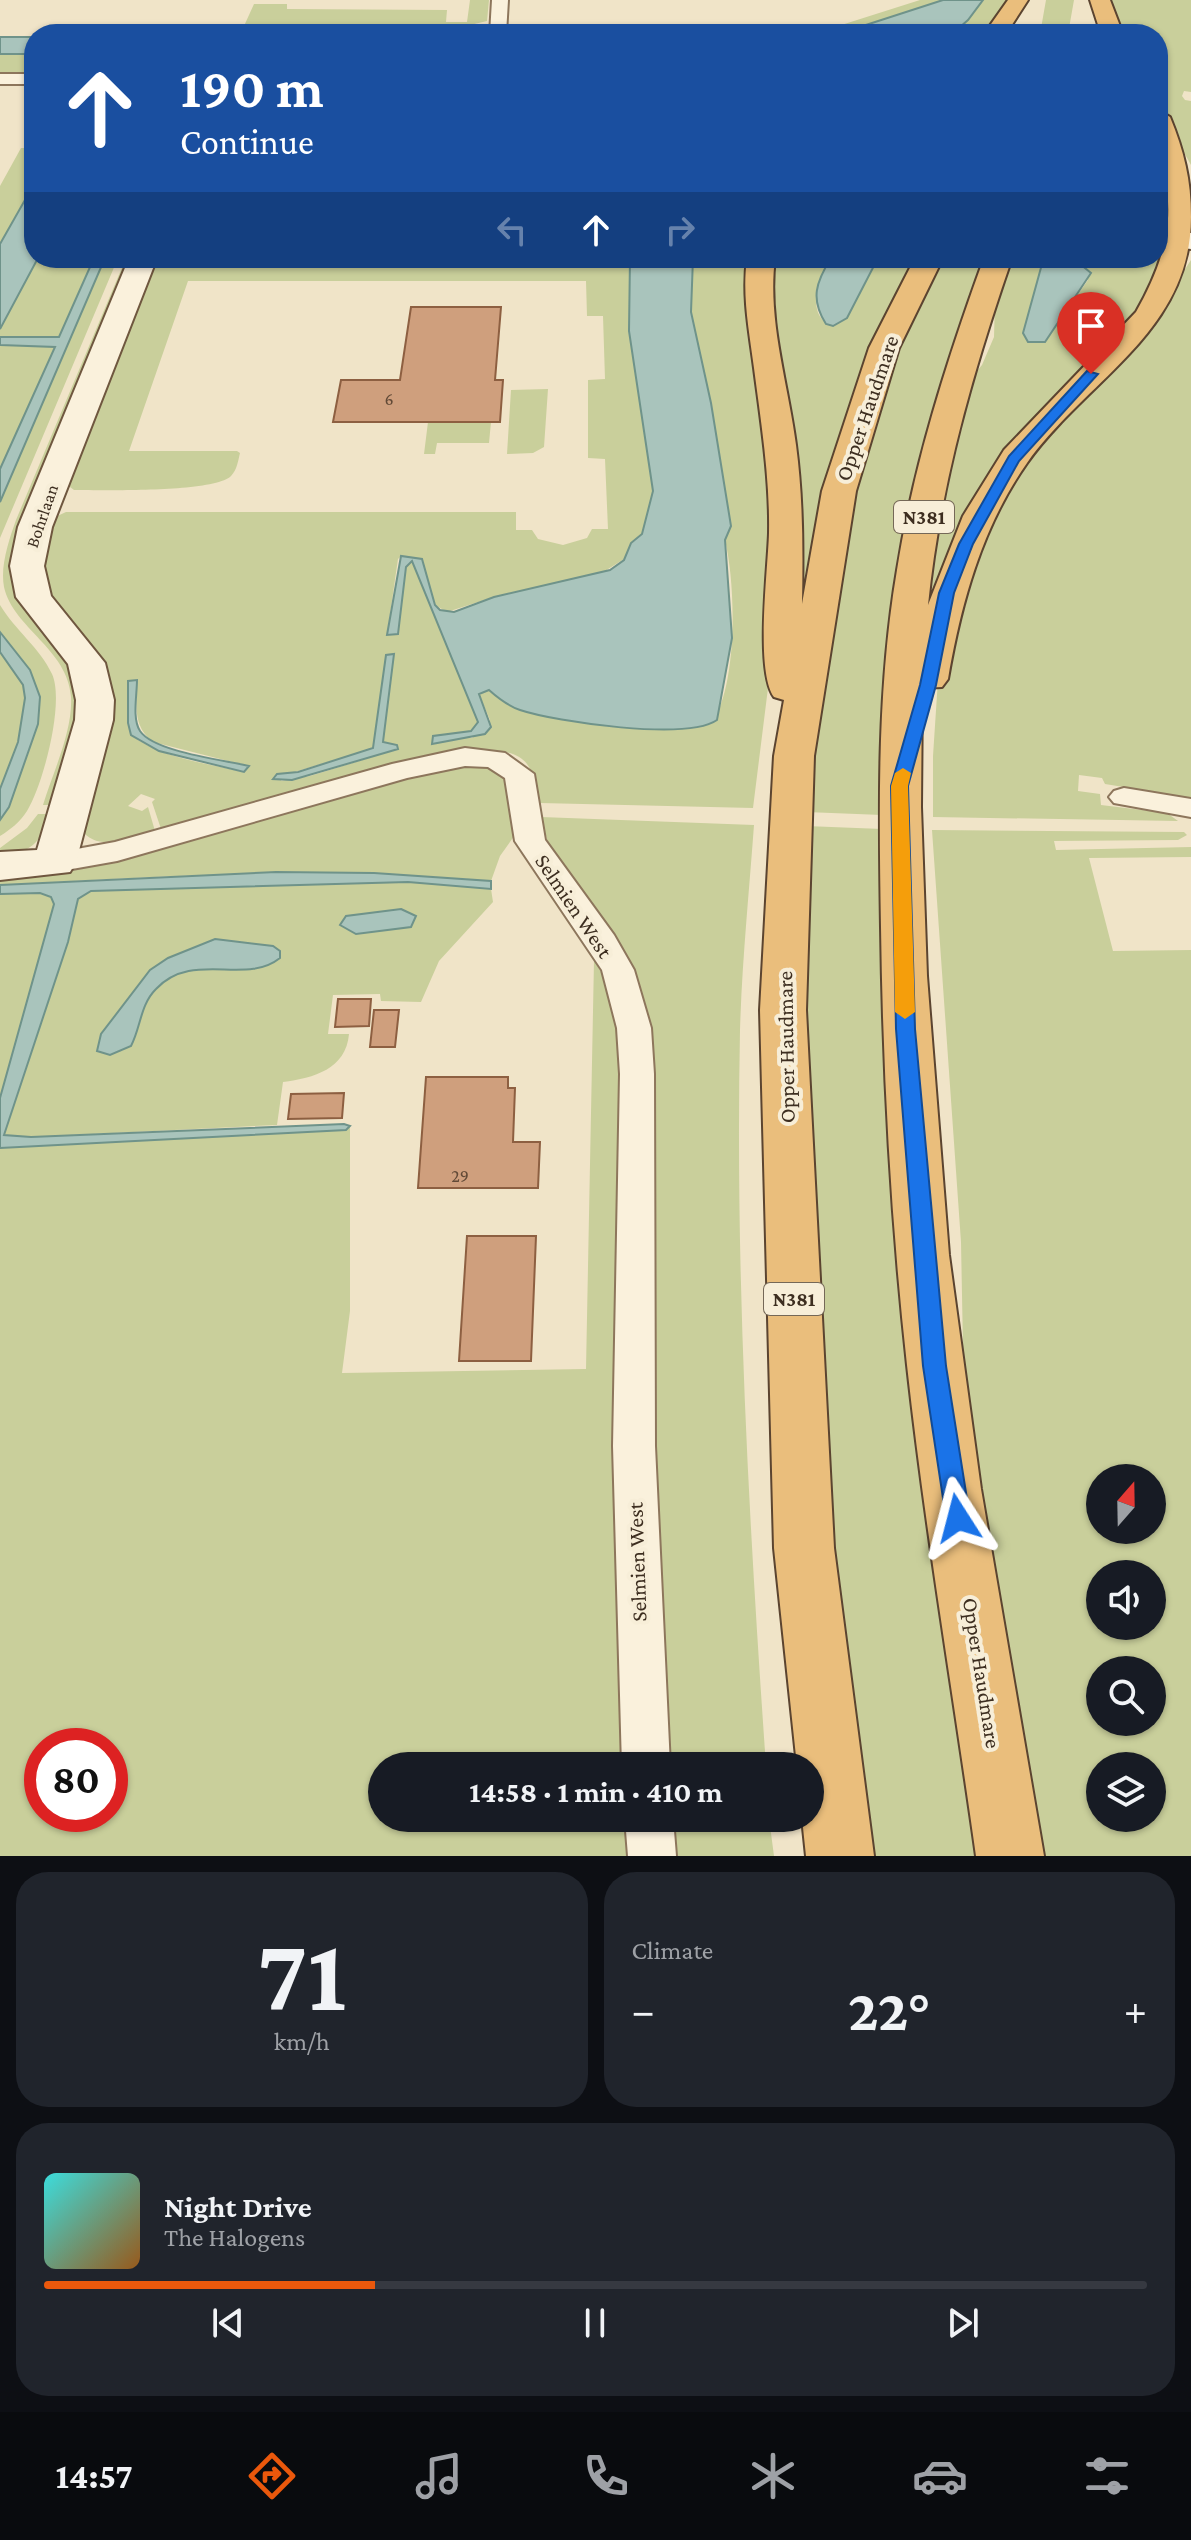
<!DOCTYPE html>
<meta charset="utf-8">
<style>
:root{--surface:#171b24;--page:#20242c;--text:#f1f3f6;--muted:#9ea1a6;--line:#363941;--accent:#ea580c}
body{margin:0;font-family:"Crimson Pro",serif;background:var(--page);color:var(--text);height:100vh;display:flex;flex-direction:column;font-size:30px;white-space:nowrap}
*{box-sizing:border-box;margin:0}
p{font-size:26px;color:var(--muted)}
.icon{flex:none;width:44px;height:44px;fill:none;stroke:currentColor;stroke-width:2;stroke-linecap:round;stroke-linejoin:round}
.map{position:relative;height:1856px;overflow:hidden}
.drawer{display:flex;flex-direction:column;gap:16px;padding:16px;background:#0d0f14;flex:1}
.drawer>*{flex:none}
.hud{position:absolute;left:24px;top:24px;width:1144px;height:244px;border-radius:32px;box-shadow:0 2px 6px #0004;background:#1a4fa0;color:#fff;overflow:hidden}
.needle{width:52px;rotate:20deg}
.fabs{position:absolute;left:1086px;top:1464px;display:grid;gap:16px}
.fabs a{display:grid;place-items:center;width:80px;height:80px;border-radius:50%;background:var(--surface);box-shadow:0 2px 6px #0004;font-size:40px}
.speed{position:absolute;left:24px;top:1728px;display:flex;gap:16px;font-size:40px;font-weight:700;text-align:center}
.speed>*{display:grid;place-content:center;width:104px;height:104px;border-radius:50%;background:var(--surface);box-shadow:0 2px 6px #0004;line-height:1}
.speed .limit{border:12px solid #d22;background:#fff;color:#111}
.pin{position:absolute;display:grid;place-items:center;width:68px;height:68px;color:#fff;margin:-82px -34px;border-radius:50% 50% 50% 0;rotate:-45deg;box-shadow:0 0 8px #0007}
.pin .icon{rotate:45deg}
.me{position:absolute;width:88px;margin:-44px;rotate:351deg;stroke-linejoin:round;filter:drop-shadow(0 0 6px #0008)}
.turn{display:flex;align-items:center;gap:28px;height:168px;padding:0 24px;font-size:36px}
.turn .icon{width:104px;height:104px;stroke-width:2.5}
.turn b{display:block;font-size:56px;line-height:68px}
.lanes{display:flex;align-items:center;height:76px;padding:0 24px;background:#0003;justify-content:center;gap:40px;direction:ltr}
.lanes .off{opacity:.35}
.big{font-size:60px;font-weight:700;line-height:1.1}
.drawer .tile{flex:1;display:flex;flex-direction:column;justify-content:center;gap:12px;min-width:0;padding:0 28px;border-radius:32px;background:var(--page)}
.drawer .dial{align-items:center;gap:0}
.dial b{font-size:104px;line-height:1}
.song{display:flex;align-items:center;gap:24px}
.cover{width:96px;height:96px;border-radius:12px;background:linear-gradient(135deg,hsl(180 70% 55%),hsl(30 70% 35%))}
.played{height:8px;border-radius:4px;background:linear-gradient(90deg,var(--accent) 30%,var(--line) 30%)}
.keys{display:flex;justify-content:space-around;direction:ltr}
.heat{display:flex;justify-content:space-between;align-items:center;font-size:44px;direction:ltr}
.drawer .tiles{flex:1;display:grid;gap:16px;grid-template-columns:1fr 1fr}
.tile:last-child{grid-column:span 2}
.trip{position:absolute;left:368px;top:1752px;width:456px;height:80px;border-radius:40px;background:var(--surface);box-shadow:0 2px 6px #0004;font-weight:700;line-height:80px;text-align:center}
.tabs{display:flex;height:128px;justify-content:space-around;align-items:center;background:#090b0e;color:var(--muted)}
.tabs .icon{width:56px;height:56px}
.tabs .active{color:var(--accent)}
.tabs b{font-size:36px;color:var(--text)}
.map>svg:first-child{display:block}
.green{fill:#c9cf9b;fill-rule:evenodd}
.water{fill:#a9c4bc;stroke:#6f938a;stroke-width:2}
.building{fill:#cf9f7d;stroke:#8d5f41;stroke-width:2}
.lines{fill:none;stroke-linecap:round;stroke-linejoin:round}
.minor-casing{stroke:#8d765c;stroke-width:4}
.secondary-casing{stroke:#6f573f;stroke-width:4}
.trunk-casing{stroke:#5b4430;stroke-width:4}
.minor{fill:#faf1dc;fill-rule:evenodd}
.secondary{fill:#faf1dc;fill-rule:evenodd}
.trunk{fill:#eabe7c;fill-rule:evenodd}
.route{fill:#1a73e8;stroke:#114b97;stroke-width:2}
.slow{fill:#f59e0b}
.labels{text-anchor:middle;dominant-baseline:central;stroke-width:8;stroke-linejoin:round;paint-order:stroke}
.number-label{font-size:18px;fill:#624a37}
.far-street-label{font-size:18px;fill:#3d2e20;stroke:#f7eed8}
.shield{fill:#f7eed8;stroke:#756857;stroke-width:2}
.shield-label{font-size:20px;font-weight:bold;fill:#3d2e20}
.street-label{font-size:22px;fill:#3d2e20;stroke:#f7eed8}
</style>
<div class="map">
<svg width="1191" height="1856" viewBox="0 0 1191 1856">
<rect width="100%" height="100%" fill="#f0e4c8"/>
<path class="green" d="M 470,0 L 489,0 L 487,21 L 466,26 L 244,26 L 254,4 L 287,4 L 287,9 L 447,10 L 446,22 L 467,22 Z
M 920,0 L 943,0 L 838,34 L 813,34 Z
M 983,0 L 1013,0 L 990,34 L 952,34 L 968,20 Z
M 1046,0 L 1074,0 L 1068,34 L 1040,34 Z
M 1104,0 L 1191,0 L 1191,92 L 1184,91 L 1182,96 L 1185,100 L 1191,101 L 1191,165 L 1158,106 L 1158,34 L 1117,34 Z
M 0,54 L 34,54 L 34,75 L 0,75 Z
M 34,144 L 34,184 L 0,244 L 0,186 L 21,148 L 31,148 Z
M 1158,248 L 1168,250 L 1155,294 L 1066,390 L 923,620 L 934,538 L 966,384 L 982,365 L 994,337 L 995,300 L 1011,258 L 1158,258 ZM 1056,259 L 1080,264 L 1088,280 L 1045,341 L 1023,333 L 1032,300 Z
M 38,258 L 94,258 L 59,338 L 0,337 L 0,329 Z
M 105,258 L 118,258 L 0,538 L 0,502 Z
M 126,258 L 134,258 L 25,522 L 82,702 L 54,805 L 43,805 C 53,772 73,731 71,697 C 68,649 13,628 4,587 C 0,566 9,540 16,520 Z
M 155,258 L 630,258 L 629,331 L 653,491 L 642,534 L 631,543 L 624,559 L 597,576 L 494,597 L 447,612 L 435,605 L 422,559 L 401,556 L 398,559 L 387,635 L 398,633 L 406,567 L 412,561 L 478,722 L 471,731 L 433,736 L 472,738 L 490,720 L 479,694 L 489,690 L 521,710 L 543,715 L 611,727 L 697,727 L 711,724 C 738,686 736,586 725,540 L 731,526 L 711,403 L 691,312 L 693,258 L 755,258 L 775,477 L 770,672 L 753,808 L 540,803 L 533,801 C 532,791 533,778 530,769 C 520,747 483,749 464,751 L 162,832 L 152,802 L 155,799 L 141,794 L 128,806 L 142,811 L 148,807 L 155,831 C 133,837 97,854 81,829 L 102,735 L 42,573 L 53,518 L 66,512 L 516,512 L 516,530 L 532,530 L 538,539 L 563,545 L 587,538 L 592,529 L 608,529 L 605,459 L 588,458 L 588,380 L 605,379 L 603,316 L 587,316 L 586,281 L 188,281 L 129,451 L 237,451 L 240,453 C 238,461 237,470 231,476 C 214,493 102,490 74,490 L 66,484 ZM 394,654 L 383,743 L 393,744 L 398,749 L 310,776 L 281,781 L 284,775 L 365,751 L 376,745 ZM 137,681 C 137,706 132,725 153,742 L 248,766 L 243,772 C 207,763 162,759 131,735 Z
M 768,258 L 831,258 C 820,276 803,316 833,326 L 847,318 L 878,258 L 913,258 C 890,306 865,353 849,405 C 827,480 813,556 797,633 Z
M 940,258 L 988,258 L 931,415 L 906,535 L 882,815 L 806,812 L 854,492 L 898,350 Z
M 1191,260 L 1191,798 L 1105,784 L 1102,778 L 1079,775 L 1078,791 L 1100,794 L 1101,805 L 1167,813 L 1178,821 L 933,817 L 933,756 L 940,649 L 1009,480 L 1169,294 Z
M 0,345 L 55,346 L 0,469 Z
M 548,389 L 544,447 L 533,453 L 507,454 L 511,390 Z
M 428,422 L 491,422 L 489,443 L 437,443 L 435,454 L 424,454 Z
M 0,605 C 15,630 40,648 52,674 C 65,702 43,785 27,811 C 20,822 10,830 0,836 L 0,820 L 9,807 L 38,724 L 40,697 L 30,670 L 0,632 Z
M 0,652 C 8,662 17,672 22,684 C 36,715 11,760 0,789 Z
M 472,763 L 504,771 L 517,832 L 500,856 L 491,881 C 327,866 164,876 0,885 L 0,878 L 70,870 L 159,850 L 159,847 L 364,786 Z
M 38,814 L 51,814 C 39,846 32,849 0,860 L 0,848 L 27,828 Z
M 541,817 L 754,825 C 749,893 742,962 740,1030 C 735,1275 749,1522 766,1766 L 660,1766 L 645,1090 L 569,878 L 548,843 Z
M 806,826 L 882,829 L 905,1336 L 929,1546 L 976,1856 L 867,1856 L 845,1713 L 801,1068 Z
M 932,830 L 1184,832 L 1187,835 L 1178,840 L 1054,841 L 1056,850 L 1191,847 L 1191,857 L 1089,858 L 1113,951 L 1191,950 L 1191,1856 L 1037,1856 L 964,1401 L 961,1242 ZM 1100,1478 L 1152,1478 L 1152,1530 L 1100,1530 ZM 1100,1574 L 1152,1574 L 1152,1626 L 1100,1626 ZM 1100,1670 L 1152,1670 L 1152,1722 L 1100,1722 ZM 1100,1766 L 1152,1766 L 1152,1818 L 1100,1818 Z
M 408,882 L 491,889 L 493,902 L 439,961 L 421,1002 L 381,1001 L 380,994 L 333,995 L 328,1034 L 349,1034 C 346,1069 314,1078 283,1082 L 277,1125 L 31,1137 L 4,1135 L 68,942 L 78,899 L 91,891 Z
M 40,893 L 51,897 L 54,904 L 0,1098 L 0,894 Z
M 594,960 L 616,998 L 623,1069 L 631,1766 L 382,1766 L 382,1818 L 634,1818 L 636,1856 L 0,1856 L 0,1148 L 346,1130 L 350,1126 L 350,1311 L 342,1373 L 586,1369 ZM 42,1746 L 110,1746 L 110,1814 L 42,1814 Z
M 664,1818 L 769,1818 L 774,1856 L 666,1856 Z"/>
<path class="water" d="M 943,0 L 983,0 L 968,20 L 952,34 L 838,34 Z
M 0,37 L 34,37 L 34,54 L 0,54 Z
M 34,184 L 34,258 L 38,258 L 0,329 L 0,244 Z
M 94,258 L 105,258 L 0,502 L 0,469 L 55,347 L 0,345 L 0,337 L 59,337 Z
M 630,258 L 693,258 L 691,312 L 711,403 L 731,526 L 725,540 L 732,638 L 717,720 C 687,741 556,722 520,710 C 508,706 498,698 489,690 L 479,694 L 491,727 L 485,734 L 432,744 L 433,736 L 471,731 L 478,722 L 412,561 L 406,567 L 398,634 L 387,635 L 401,556 L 422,559 L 435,605 L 440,610 L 454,612 L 494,597 L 610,570 L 624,560 L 631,543 L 642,534 L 653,491 L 629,331 Z
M 831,258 L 878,258 L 847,318 L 833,326 L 826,324 C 810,299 816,282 831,258 Z
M 1056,259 L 1080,264 L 1091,273 L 1045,342 L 1028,342 L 1023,333 L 1042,264 Z
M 0,632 L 30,670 L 40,697 L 38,724 L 9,807 L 0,820 L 0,789 L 18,742 L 25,698 L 23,685 L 0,652 Z
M 394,654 L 383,742 L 397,745 L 398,749 L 292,780 L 273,779 L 277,774 L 298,772 L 373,748 L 386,655 Z
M 137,680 C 137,695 132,719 140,731 C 154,752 224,760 249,766 L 244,772 L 159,751 L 131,735 L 128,723 L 128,681 Z
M 276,872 L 374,873 L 491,881 L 491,889 L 408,882 L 91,891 L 78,899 L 68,942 L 4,1135 L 31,1137 L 344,1124 L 350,1126 L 346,1130 L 0,1148 L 0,1098 L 54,904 L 51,897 L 40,893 L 0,894 L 0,885 Z
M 401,909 L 416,916 L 411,927 L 356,934 L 340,925 L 346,916 Z
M 215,939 L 273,946 L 280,951 L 280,958 C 245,986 193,950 156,989 C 140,1005 141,1027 131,1046 L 110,1055 L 97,1051 L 101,1034 L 150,970 L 168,958 Z"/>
<path class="building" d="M 411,307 L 501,307 L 495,380 L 503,380 L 500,422 L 333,422 L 341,380 L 400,380 Z
M 338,999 L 371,999 L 369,1026 L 335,1027 Z
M 374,1010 L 399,1010 L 395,1047 L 370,1047 Z
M 426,1077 L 508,1077 L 508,1088 L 515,1088 L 513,1142 L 540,1142 L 538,1188 L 418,1188 Z
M 344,1093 L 342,1118 L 288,1119 L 291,1094 Z
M 467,1236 L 536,1236 L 531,1361 L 459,1361 Z"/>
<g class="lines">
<defs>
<path id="minor" d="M 492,0 L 508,0 L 506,34 L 490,34 Z
M 0,74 L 34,74 L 34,84 L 0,84 Z
M 465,748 L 505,753 L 534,774 L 545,840 L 614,935 L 634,970 L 651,1028 L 654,1074 L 655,1446 L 670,1766 L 622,1766 L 613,1446 L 620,1074 L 617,1028 L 602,970 L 515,841 L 505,778 L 488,767 L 465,766 L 407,778 L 117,861 L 55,872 L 44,869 L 40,862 L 44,855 L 115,842 L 392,764 Z
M 1124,788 L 1191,799 L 1191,817 L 1114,803 L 1109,797 L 1114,791 Z
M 625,1818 L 673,1818 L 676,1856 L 628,1856 Z"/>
<path id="secondary" d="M 1158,229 L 1191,233 L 1191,249 L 1158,245 Z
M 129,258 L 157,258 L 52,527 L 44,566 L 51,596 L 105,663 L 114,700 L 113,720 L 76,862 L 70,872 L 0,880 L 0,852 L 37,850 L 75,720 L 76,700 L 68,664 L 16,597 L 10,566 L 18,527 Z"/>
<path id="trunk" d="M 1008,0 L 1028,0 L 1006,34 L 984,34 Z
M 1090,0 L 1110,0 L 1123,34 L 1101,34 Z
M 1158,110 L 1170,117 C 1184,151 1191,180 1191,217 C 1191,332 1087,379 1027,463 C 982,527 961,603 948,679 L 942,687 L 922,688 L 921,807 L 927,976 L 949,1255 L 981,1489 L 1044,1856 L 976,1856 C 953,1692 925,1529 907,1365 C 891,1220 883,1074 881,927 C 879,808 877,688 897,570 C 914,463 947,360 984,258 L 1012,258 C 973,371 940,485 928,605 L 963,516 L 1004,450 L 1136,312 C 1157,275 1173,235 1167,191 C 1166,177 1160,163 1158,148 C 1156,136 1158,122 1158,110 Z
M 747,258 L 775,258 C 767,320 788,383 796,445 C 803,498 803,550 802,604 L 822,491 L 869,348 L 915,258 L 943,258 L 899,348 L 856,491 L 814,756 L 806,1010 L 834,1548 L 874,1856 L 806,1856 L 802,1818 L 810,1818 L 810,1766 L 797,1766 L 774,1548 L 760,1010 L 774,756 L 784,700 L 774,697 C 755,671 768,569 769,533 C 770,478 761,422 754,368 C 749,330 742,296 747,258 Z"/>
</defs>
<use href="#minor" class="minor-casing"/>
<use href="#secondary" class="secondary-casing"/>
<use href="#trunk" class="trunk-casing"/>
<use href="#minor" class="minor"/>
<use href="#secondary" class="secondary"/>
<use href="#trunk" class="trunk"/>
</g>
<path class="route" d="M 1087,371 L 1098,374 L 1019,461 L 973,544 L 954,593 L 936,685 L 908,786 L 915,1029 L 946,1366 L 970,1518 L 967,1526 L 958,1529 L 950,1526 L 946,1518 L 923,1366 L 896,1029 L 891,786 L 920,685 L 939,593 L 959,544 L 1009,456 Z"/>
<path class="slow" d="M 903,768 L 911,773 L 908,786 L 915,1012 L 905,1019 L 895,1012 L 891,786 L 895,773 Z"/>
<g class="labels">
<g class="number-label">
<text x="389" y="399">6</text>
<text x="460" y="1176">29</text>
</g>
<g class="far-street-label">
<text transform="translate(42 516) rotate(-71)">Bohrlaan</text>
</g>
<g class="shield">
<rect x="894" y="501" width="60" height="32" rx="6"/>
<rect x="764" y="1283" width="60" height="32" rx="6"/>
</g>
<g class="shield-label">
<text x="924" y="517">N381</text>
<text x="794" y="1299">N381</text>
</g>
<g class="street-label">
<text transform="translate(867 408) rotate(-71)">Opper Haudmare</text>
<text transform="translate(574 906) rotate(56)">Selmien West</text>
<text transform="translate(786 1047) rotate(-91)">Opper Haudmare</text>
<text transform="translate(637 1562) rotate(-92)">Selmien West</text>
<text transform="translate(982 1673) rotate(81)">Opper Haudmare</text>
</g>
</g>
</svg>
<div class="fabs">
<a><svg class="needle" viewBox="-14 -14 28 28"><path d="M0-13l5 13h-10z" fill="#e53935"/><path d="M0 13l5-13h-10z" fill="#9ea1a6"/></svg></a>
<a><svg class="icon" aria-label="sound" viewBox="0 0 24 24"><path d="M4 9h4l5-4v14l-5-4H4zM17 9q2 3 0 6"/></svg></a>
<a><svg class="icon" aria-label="search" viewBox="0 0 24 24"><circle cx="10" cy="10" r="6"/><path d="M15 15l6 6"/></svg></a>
<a><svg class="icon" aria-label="layers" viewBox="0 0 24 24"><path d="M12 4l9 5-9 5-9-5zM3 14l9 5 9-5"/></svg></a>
</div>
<div class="speed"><div class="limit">80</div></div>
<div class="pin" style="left:1091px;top:374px;background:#d93025"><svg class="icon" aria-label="arrive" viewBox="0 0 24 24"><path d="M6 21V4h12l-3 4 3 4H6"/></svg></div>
<svg class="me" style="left:958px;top:1518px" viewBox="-20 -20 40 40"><path d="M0-17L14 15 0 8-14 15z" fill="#1a73e8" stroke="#fff" stroke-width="4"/></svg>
<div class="trip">14:58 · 1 min · 410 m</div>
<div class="hud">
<div class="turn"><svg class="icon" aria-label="ahead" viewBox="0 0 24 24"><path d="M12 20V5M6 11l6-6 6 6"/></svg><div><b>190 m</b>Continue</div></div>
<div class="lanes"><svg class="icon off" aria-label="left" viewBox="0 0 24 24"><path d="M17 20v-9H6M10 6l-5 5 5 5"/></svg><svg class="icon" aria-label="ahead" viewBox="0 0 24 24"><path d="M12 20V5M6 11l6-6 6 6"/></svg><svg class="icon off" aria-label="right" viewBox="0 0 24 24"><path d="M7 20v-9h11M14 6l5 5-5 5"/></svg></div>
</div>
</div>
<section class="drawer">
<div class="tiles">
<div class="tile dial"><b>71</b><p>km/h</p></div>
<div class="tile"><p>Climate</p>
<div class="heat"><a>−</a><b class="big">22°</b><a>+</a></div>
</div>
<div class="tile">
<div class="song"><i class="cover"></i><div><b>Night Drive</b><p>The Halogens</p></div></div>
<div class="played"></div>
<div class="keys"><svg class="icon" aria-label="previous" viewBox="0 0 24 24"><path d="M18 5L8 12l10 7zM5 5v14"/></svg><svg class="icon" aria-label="pause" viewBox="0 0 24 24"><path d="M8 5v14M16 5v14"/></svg><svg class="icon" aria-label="next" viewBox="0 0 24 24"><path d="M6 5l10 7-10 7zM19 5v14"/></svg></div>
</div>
</div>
</section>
<nav class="tabs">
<b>14:57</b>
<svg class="icon active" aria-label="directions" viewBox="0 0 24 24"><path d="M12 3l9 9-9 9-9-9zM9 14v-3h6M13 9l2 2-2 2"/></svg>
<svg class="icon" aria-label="music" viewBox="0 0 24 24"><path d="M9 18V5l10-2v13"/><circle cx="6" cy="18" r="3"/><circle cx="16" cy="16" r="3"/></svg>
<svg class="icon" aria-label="phone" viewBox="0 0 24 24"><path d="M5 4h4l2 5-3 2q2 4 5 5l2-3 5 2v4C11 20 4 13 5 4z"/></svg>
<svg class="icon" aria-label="climate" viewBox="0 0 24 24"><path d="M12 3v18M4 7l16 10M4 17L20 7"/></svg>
<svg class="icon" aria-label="car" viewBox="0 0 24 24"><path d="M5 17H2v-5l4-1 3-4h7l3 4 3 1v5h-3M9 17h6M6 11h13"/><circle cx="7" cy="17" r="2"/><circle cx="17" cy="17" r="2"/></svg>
<svg class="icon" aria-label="filters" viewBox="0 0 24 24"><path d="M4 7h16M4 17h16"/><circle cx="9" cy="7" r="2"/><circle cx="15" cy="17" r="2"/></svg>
</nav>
